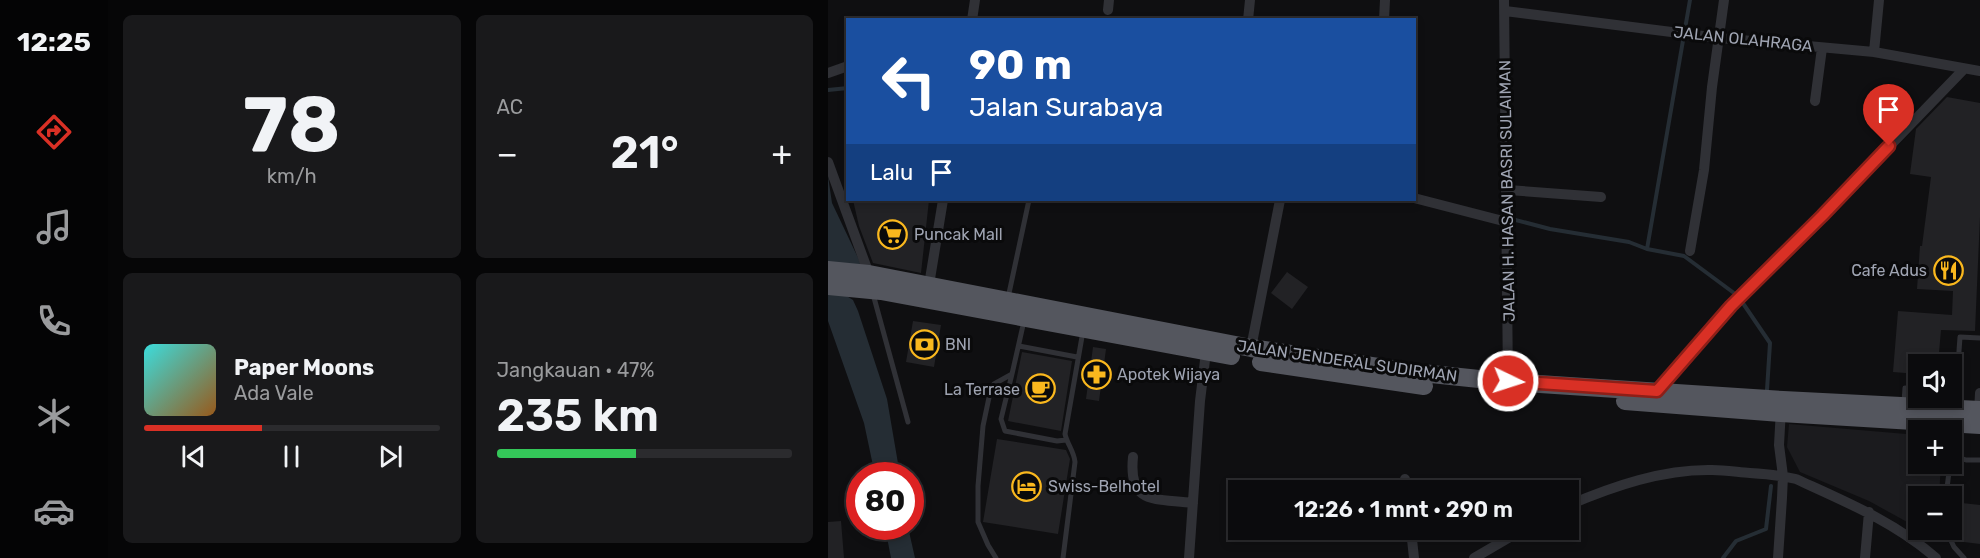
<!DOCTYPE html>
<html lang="id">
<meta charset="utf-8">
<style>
:root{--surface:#0b0b0d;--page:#19191b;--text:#f1f3f6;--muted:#9a9b9d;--line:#2b2b2e;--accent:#d93025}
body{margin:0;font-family:Rubik,sans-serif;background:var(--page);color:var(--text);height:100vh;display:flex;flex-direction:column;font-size:22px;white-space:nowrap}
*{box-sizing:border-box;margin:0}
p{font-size:20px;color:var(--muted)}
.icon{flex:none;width:33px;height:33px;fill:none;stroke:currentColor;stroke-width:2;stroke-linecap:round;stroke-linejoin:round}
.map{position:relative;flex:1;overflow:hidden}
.panel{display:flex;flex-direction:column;gap:15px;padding:15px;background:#060607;width:720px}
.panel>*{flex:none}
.banner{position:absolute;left:18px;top:18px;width:570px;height:183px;border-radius:0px;box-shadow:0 3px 9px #0003,0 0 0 2px var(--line);background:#1a4fa0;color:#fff;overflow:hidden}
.tools{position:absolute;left:1080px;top:354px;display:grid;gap:12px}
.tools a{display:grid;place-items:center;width:54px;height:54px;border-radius:0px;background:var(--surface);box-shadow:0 3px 9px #0003,0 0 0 2px var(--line);font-size:30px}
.speed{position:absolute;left:18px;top:462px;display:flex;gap:12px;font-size:30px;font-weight:700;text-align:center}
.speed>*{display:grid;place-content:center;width:78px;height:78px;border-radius:50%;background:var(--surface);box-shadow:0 3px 9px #0003,0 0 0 2px var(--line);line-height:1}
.speed .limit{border:9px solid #d22;background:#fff;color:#111}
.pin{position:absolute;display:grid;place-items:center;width:51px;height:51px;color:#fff;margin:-62px -26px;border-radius:50% 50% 50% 0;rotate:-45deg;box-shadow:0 0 6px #0007}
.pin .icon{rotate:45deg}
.me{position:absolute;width:66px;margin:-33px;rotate:94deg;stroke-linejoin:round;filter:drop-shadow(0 0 4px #0008)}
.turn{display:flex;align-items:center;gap:21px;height:126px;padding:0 24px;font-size:27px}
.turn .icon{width:78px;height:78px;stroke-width:2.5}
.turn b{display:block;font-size:42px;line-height:51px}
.then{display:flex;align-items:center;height:57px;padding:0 24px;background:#0003;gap:12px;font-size:22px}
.big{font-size:45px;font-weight:600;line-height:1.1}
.panel .tile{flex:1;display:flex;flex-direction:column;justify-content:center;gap:9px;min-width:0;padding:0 21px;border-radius:9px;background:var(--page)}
.panel .dial{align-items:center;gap:0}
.dial b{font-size:78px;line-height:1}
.song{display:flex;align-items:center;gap:18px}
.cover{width:72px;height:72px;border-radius:9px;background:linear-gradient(135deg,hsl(180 70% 55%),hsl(30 70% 35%))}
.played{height:6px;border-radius:3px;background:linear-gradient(90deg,var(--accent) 40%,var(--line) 40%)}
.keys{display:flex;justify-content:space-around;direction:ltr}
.heat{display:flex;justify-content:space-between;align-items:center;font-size:33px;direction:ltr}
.charge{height:9px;border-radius:4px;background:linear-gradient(90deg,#34c759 47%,var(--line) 0)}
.panel .tiles{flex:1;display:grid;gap:15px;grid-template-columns:repeat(2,1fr)}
.trip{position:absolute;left:400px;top:480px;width:351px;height:60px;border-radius:0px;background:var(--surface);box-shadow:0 3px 9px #0003,0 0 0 2px var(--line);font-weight:600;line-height:60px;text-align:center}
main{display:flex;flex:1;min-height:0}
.dock{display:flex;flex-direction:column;width:108px;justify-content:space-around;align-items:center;background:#040405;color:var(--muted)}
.dock .icon{width:42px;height:42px}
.dock .on{color:var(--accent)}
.dock b{font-size:27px;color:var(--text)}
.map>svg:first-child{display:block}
.built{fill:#1b1b1e}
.water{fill:#252d34}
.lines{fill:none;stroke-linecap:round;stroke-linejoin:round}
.stream{stroke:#252d34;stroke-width:4}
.building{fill:#222225}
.service{stroke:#303136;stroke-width:5}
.minor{stroke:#303136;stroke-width:10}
.trunk{stroke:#54565e;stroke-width:18}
.route-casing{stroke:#8d1f18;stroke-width:15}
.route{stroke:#d93025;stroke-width:10}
.labels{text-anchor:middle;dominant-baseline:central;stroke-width:6;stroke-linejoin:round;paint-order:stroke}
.street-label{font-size:16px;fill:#9fa4b2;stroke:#0a0a0b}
.poi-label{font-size:16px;fill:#9fa4b2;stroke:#0a0a0b;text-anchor:start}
</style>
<main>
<nav class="dock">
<b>12:25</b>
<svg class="icon on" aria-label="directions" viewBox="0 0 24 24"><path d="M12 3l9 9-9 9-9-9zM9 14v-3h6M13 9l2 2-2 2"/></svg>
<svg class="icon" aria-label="music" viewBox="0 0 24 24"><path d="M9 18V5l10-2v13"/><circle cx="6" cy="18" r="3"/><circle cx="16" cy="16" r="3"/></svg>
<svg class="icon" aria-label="phone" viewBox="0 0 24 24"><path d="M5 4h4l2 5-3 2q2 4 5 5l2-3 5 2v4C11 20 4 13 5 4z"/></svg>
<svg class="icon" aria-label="climate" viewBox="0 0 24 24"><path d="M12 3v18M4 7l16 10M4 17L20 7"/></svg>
<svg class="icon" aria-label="car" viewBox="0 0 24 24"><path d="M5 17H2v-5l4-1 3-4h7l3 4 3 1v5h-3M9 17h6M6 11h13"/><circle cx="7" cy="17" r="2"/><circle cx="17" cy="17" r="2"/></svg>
</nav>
<section class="panel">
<div class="tiles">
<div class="tile dial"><b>78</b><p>km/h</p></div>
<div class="tile"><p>AC</p>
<div class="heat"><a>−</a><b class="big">21°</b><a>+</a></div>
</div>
<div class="tile">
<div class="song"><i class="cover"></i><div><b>Paper Moons</b><p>Ada Vale</p></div></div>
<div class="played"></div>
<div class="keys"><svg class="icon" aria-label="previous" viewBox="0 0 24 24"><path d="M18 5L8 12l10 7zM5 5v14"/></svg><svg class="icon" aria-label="pause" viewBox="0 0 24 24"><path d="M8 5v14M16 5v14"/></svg><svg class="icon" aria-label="next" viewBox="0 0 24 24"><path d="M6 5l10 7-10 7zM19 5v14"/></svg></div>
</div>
<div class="tile"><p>Jangkauan · 47%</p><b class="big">235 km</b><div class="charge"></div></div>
</div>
</section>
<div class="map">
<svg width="1152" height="558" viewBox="0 0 1152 558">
<rect width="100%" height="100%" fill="#0f0f11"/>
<path class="built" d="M 961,424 L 1090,435 L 1090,464 L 1113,464 L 1111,496 L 1090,496 L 1090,528 L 1041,501 L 972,472 L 959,447 Z"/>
<path class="water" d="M 0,176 L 4,203 L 33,264 L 17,295 L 25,300 L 30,311 L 59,399 L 72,475 L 47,475 L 36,423 L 0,321 Z
M 57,527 L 80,527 L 87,558 L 63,558 Z"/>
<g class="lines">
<path class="stream" d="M 0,90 L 20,88
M 680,218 L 722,229 L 801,242 L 819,249 L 856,256 L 910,296 L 942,343 L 939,390
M 819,249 L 862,0
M 895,558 L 908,541 L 938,529 L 943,486"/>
</g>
<path class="building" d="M 1119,97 L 1152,103 L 1152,217 L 1147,331 L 1113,330 L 1110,364 L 1090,364 L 1090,374 L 1065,372 L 1070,311 L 1124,315 L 1125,291 L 1089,289 L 1092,246 L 1094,246 L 1103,177 L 1082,174 L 1088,129 Z
M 25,200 L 101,200 L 93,273 L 45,263 L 31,226 Z
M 459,272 L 480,287 L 464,309 L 443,293 Z
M 85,321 L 113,325 L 106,367 L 78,362 Z
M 265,347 L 278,349 L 271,401 L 258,399 Z
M 194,352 L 244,361 L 233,431 L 180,421 Z
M 169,439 L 238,450 L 242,459 L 230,534 L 155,522 Z
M 1125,502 L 1152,505 L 1152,544 L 1136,542 L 1127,537 L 1124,530 Z
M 13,521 L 16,558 L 0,558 L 0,522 Z"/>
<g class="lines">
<path class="service" d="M 45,294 L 80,422
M 180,298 L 201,200
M 191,346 L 249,357
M 184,374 L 173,419 L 177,431 L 229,441 L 238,440
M 1124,392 L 1128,393 L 1132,337 L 1152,338
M 1076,402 L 1077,388 L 1090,389
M 1124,452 L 1125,426
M 1124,455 L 1138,460 L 1152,460
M 1118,496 L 1122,464
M 1118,530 L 1126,547 L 1136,558
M 168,558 L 160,545 L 150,522 L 150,486 L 155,426 L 163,388 L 166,384 L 184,374 L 196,321
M 235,558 L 247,462 C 246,451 239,444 237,434 L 255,331"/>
<path class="minor" d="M 676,0 L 680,382
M 280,10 L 281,0
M 677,11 L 891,38 L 1046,52 L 1152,71
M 144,20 L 147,0
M 420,20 L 422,0
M 556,20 L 557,0
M 1046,52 L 1051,0
M 0,73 L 20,66
M 987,101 L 994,48
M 0,162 L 41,274
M 680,190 L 773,197
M 586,198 L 679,222
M 862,251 L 876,170 L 884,87 L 896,0
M 101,285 L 115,200
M 423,348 L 452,200
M 829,391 L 903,307 L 994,216 L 1136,69
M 1151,413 L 1152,393
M 305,457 C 300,506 328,498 365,503
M 577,479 L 578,490
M 741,505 C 786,486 835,469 884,470 C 897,470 909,472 922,473 C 937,474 952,475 968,479 C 1016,501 1067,522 1108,558
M 583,530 L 586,558
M 361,558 L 372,401 L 378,352
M 646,558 L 694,530
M 950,558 L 954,498 L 955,476 L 951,445 L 953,409
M 1037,558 L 1041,512"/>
<path class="trunk" d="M 0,270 L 41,274 L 423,348 L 584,372 L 680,382 L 955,400 L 1152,410
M 0,286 L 53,291 L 403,356
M 433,362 L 596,386
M 797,401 L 953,413 L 1152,425"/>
</g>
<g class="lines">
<defs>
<path id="route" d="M 680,381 L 829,391 L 903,306 L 994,216 L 1061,146"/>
</defs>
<use href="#route" class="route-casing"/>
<use href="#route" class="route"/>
</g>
<defs>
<symbol id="supermarket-ring" viewBox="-11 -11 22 22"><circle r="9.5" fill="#0a0a0b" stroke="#fab81e" stroke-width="1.5"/><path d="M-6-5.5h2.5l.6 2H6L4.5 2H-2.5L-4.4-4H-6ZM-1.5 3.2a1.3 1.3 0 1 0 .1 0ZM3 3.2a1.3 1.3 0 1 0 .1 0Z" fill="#fab81e"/></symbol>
<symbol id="restaurant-ring" viewBox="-11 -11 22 22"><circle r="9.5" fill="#0a0a0b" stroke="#fab81e" stroke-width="1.5"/><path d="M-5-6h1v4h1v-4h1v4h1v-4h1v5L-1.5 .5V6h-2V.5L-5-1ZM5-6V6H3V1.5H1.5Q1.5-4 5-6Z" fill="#fab81e"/></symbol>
<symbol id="bank-ring" viewBox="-11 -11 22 22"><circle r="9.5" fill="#0a0a0b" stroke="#fab81e" stroke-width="1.5"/><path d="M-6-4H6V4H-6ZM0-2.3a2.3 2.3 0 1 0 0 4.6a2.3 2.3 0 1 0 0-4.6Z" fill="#fab81e"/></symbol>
<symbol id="pharmacy-ring" viewBox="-11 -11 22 22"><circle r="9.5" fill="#0a0a0b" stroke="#fab81e" stroke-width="1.5"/><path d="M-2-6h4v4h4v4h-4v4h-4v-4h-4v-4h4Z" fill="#fab81e"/></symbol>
<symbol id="cafe-ring" viewBox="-11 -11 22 22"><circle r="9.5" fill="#0a0a0b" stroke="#fab81e" stroke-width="1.5"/><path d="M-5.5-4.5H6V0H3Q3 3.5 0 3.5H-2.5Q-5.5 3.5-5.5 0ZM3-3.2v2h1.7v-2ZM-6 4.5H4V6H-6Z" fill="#fab81e"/></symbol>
<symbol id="hotel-ring" viewBox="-11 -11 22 22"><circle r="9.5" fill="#0a0a0b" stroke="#fab81e" stroke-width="1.5"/><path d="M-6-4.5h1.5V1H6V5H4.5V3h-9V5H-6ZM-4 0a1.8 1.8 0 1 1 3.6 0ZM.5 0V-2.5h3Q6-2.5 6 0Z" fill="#fab81e"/></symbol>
</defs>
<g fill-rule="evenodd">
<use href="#supermarket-ring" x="48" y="218" width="33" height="33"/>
<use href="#restaurant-ring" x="1104" y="254" width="33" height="33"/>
<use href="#bank-ring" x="80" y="328" width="33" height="33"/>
<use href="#pharmacy-ring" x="252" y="358" width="33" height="33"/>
<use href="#cafe-ring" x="196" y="372" width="33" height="33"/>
<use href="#hotel-ring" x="182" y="470" width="33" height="33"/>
</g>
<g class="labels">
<g class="street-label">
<text transform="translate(915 39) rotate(6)">JALAN OLAHRAGA</text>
<text transform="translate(679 191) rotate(-91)">JALAN H. HASAN BASRI SULAIMAN</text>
<text transform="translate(519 361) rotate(8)">JALAN JENDERAL SUDIRMAN</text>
</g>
<g class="poi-label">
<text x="86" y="234">Puncak Mall</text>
<text x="1099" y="270" text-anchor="end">Cafe Adus</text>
<text x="117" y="344">BNI</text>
<text x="289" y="374">Apotek Wijaya</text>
<text x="192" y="389" text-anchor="end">La Terrase</text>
<text x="220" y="486">Swiss-Belhotel</text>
</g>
</g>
</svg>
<div class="tools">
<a><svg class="icon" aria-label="sound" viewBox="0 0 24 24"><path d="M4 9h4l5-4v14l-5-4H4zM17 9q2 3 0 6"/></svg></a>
<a>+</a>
<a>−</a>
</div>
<div class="speed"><div class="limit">80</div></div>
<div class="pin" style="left:1061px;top:146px;background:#d93025"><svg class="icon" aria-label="arrive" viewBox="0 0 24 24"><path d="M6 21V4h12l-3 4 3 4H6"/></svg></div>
<svg class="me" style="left:680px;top:381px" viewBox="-20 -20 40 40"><circle r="17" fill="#d93025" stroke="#fff" stroke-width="3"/><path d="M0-11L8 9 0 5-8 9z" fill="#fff"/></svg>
<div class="trip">12:26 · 1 mnt · 290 m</div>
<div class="banner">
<div class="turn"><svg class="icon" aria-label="left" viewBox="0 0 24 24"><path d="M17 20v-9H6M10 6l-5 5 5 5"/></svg><div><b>90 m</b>Jalan Surabaya</div></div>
<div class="then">Lalu<svg class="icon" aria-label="arrive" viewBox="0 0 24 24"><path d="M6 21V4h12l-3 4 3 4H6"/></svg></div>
</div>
</div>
</main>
